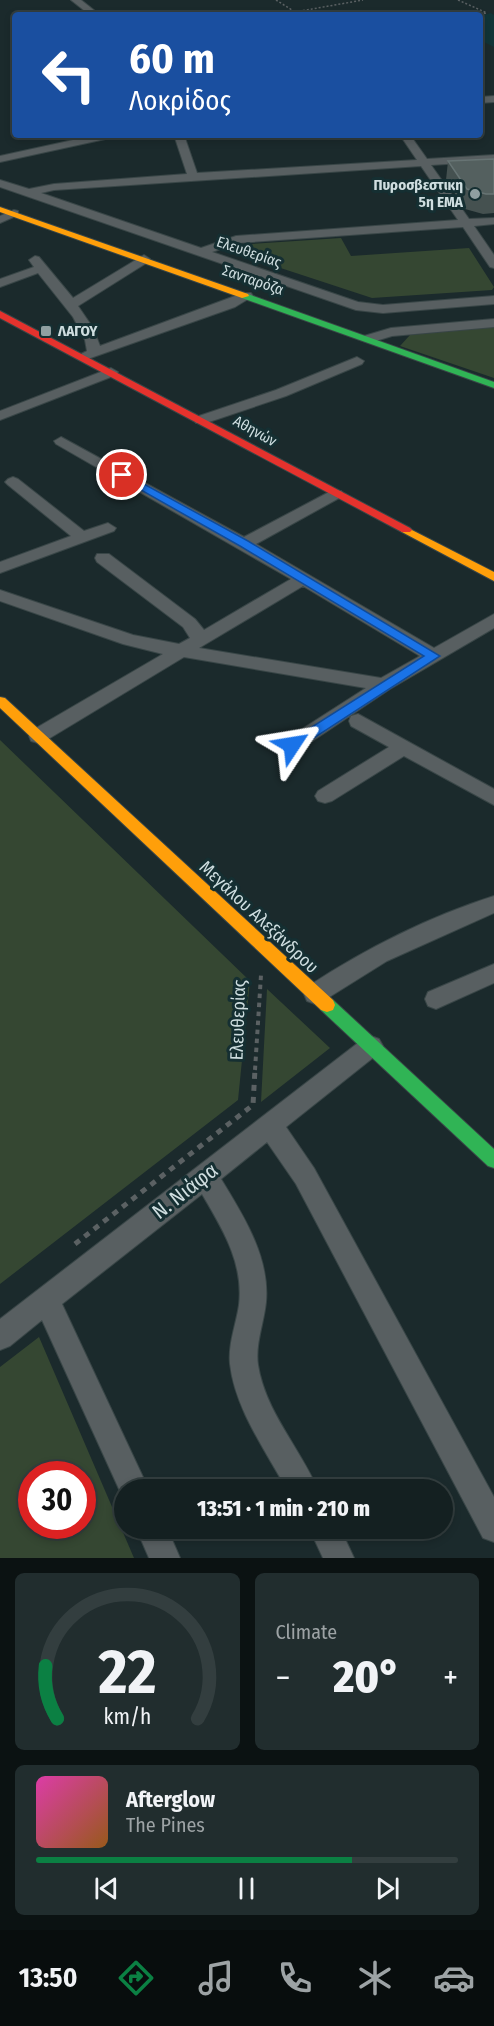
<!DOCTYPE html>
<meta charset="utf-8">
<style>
:root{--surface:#142021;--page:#212d2e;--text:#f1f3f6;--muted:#9da3a5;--line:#333e3f;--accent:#0b8043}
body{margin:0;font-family:"Fira Sans Condensed",sans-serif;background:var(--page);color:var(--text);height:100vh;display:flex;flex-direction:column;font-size:22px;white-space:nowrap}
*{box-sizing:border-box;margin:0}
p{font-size:20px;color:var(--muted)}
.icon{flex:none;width:33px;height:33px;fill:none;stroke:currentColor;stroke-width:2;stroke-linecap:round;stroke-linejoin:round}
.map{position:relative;height:1558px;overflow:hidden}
.sheet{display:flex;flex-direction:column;gap:15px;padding:15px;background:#0b1212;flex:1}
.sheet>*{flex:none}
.top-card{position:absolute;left:12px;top:12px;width:471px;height:126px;border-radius:6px;box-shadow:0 3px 9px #0003,0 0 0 2px var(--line);background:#1a4fa0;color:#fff;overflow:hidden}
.speed{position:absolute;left:18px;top:1461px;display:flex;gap:12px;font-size:30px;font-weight:700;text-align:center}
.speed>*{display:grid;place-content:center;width:78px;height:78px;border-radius:50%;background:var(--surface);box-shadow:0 3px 9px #0003,0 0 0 2px var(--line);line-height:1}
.speed .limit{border:9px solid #d22;background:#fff;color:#111}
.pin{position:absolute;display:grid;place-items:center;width:51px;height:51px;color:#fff;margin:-26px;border:3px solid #fff;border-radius:50%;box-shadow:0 2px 6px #0007}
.me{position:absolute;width:66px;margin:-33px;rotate:57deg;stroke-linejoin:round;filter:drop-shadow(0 0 4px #0008)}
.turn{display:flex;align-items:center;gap:21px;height:126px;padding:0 18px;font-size:27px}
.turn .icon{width:78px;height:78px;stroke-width:2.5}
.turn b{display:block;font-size:42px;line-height:51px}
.big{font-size:45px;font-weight:800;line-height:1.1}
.sheet .widget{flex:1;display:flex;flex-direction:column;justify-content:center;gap:9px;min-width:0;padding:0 21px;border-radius:9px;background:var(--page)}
.sheet .dial{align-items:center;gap:0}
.dial svg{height:156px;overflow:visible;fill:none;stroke:var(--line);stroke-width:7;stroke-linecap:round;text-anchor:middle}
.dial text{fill:var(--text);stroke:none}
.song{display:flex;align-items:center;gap:18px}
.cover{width:72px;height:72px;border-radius:9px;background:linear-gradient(135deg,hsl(320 70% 55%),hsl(30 70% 35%))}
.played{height:6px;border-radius:3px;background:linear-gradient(90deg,var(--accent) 75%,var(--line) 75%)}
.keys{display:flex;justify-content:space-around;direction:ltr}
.heat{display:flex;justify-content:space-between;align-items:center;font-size:33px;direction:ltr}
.sheet .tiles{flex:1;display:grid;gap:15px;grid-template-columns:1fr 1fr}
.widget:last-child{grid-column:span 2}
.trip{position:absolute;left:114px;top:1479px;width:339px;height:60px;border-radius:30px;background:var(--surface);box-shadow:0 3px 9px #0003,0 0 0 2px var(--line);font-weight:800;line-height:60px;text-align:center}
.menu{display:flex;height:96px;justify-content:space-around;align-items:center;background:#080d0d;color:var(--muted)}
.menu .icon{width:42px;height:42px}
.menu .on{color:var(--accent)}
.menu b{font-size:27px;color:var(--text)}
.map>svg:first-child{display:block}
.built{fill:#113437}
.green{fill:#354732;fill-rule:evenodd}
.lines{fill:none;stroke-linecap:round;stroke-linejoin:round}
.street-casing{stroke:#394647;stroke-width:2}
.fast-casing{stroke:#394647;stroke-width:2}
.slow-casing{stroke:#394647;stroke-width:2}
.jam-casing{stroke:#394647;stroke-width:2}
.path-far2{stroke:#5b6163;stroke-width:1.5;stroke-dasharray:2 2;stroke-linecap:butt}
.path-far1{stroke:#5b6163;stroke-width:4;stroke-dasharray:4.5 4.5;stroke-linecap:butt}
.path{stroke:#5b6163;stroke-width:5;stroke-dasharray:6 6;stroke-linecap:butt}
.street{fill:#585f61;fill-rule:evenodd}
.fast{fill:#30b455;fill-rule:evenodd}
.slow{fill:#ff9f0a;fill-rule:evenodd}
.jam{fill:#e5322d;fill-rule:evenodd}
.wall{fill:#455150}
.building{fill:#54605f;stroke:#677474;stroke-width:1.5}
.route{fill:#1a73e8;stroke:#114b97;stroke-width:1.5}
.poi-dot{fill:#909fa1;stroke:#152f32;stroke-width:2}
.labels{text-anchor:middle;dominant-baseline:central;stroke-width:6;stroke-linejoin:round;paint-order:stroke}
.far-poi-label{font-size:15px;font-weight:bold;fill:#cfdee0;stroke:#152f32;text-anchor:end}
.far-street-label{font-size:15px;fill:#cfdee0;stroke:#152f32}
.street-label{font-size:18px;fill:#cfdee0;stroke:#152f32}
.near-street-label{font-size:21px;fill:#cfdee0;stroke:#152f32}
</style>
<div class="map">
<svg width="494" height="1558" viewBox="0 0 494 1558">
<rect width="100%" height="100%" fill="#1b2a2c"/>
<path class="built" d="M 491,13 L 494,15 L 494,47 L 480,40 L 480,16 Z"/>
<path class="green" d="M 341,238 L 351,256 L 469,248 L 494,287 L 492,290 L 372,298 L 235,253 L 251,244 Z
M 494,327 L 494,378 L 400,346 L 410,335 Z
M 0,740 L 250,981 L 238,1100 L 0,1284 Z
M 267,989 L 330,1048 L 261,1102 Z
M 39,1337 L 134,1558 L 0,1558 L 0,1367 ZM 32,1474 L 82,1474 L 82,1526 L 32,1526 Z"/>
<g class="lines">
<defs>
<path id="street" d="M 71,0 L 81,0 L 100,15 L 90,15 Z
M 494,96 L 494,102 L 480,103 L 480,97 Z
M 96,135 L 115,135 L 110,138 L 0,162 L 0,156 Z
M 174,135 L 184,135 L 197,173 L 417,160 L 400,135 L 410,135 L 427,159 L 494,155 L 494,161 L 431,165 L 469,219 L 494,218 L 494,224 L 474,226 L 494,255 L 494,268 L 490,267 L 463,227 L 238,243 L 212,252 L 358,302 L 383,305 L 494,296 L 494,304 L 383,313 L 356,310 L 0,187 L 0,180 L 29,189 L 54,184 L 187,174 ZM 421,166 L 458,220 L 236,236 L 201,248 L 41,193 L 54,190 Z
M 14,210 L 18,211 L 18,215 L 0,223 L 0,216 Z
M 144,255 L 150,259 L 148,262 L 78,306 L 93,328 L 100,346 L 243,293 L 251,293 L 253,296 L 235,307 L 82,361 L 75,357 L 87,351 L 85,340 L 73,317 L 38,273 L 0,287 L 0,279 L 34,267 L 29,260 L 35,256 L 39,257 L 73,298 Z
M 494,319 L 494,327 L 392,336 L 369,343 L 362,339 L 364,336 L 391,328 Z
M 357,357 L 364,361 L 362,364 L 286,396 L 206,423 L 196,423 L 194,420 L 196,417 L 276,390 Z
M 111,368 L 118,372 L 116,375 L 0,420 L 0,411 Z
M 61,437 L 244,537 L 331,491 L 341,491 L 344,494 L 341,497 L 256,544 L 434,648 L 494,614 L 494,628 L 390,689 L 299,750 L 292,752 L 285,750 L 282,745 L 285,740 L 366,688 L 184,657 L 45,741 L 38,743 L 31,741 L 29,736 L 31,731 L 163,654 L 123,644 L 0,601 L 0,590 L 133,635 L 179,644 L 190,638 L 183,627 L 97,562 L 95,558 L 97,554 L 109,554 L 195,619 L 204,630 L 291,579 L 56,444 L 54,441 ZM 303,586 L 420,656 L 381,678 L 199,648 Z
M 13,477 L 18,479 L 84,531 L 108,523 L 116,528 L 114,531 L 0,573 L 0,562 L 71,536 L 8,485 L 5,482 L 8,479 Z
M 358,714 L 494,789 L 494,805 L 404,756 L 332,801 L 325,803 L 318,801 L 315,796 L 318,791 L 389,747 L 351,726 L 349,721 L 351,716 Z
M 494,896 L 494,913 L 387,961 L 323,1001 L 315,1004 L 307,1001 L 304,994 L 307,987 C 365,949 428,917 494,896 Z
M 494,964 L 494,983 L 436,1009 L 428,1006 L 425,999 L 428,992 Z
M 371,1036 L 379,1039 L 383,1046 L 379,1053 L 286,1127 L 314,1168 L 494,1497 L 494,1542 L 483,1538 L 296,1184 L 267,1142 L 221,1179 C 243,1215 270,1257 266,1302 C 264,1323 255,1344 258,1365 C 265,1411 300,1448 318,1490 L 287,1490 C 266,1451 235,1409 230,1364 C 228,1344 236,1325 239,1305 C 244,1263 222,1228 202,1194 L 62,1304 L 149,1490 L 124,1490 L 124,1500 L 42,1320 L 10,1346 L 0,1350 L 0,1319 L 363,1039 Z
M 136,1528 L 167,1528 L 180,1558 L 149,1558 Z
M 309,1528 L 340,1528 L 354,1558 L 323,1558 Z"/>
<path id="fast" d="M 245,293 L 494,382 L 494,388 L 242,298 L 242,294 Z
M 327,998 L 333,1000 L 494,1149 L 494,1168 L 488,1166 L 321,1010 L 319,1005 L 321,1000 Z"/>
<path id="slow" d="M 0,207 L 248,294 L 249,296 L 242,298 L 0,212 Z
M 406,527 L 494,572 L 494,581 L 402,532 L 400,530 Z
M 0,697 L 5,698 L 333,1000 L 335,1005 L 333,1010 L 327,1012 L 321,1010 L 0,708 Z"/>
<path id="jam" d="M 0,311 L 410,528 L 412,530 L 410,532 L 402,532 L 0,318 Z"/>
</defs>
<use href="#street" class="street-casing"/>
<use href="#fast" class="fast-casing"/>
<use href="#slow" class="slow-casing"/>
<use href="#jam" class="jam-casing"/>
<path class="path-far2" d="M 276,0 L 300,15
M 458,0 L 487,13
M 295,12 L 363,0
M 476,15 L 487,13"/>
<path class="path-far1" d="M 255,1070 L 261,975"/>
<path class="path" d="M 75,1244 L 253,1105 L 255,1069"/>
<use href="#street" class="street"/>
<use href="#fast" class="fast"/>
<use href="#slow" class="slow"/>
<use href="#jam" class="jam"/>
</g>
<path class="wall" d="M 494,159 L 494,213 L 483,214 L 465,209 L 446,180 L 448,161 Z"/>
<path class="building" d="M 494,159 L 494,194 L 486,194 L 467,189 L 448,161 Z"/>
<path class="route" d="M 122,472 L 248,541 L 440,656 L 297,749 L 288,749 L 286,745 L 288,742 L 424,656 L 240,546 L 118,477 L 117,475 Z"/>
<g class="poi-dot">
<circle cx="475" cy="194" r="6"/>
<rect x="40" y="325" width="12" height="12" rx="3"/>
</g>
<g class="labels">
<g class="far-poi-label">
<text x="463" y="185">Πυροσβεστικη<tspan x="463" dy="17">5η ΕΜΑ</tspan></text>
<text x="58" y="331" text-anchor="start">ΛΑΓΟΥ</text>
</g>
<g class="far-street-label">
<text transform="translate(249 252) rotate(19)">Ελευθερίας</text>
<text transform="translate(253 280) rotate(19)">Σανταρόζα</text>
<text transform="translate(255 431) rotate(29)">Αθηνών</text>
</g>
<g class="street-label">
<text transform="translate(259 917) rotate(43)">Μεγάλου Αλεξάνδρου</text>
<text transform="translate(238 1020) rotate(-88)">Ελευθερίας</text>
</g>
<g class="near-street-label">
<text transform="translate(185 1191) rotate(-38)">Ν. Νιάφα</text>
</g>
</g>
</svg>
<div class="speed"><div class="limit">30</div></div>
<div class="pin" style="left:122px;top:475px;background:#d93025"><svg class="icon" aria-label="arrive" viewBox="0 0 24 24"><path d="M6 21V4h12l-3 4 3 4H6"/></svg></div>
<svg class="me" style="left:292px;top:745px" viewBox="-20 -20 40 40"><path d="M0-17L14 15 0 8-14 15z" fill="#1a73e8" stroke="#fff" stroke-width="4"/></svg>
<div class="trip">13:51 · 1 min · 210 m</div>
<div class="top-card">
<div class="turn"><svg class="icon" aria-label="left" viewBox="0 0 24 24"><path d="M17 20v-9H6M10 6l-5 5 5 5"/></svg><div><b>60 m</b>Λοκρίδος</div></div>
</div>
</div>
<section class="sheet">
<div class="tiles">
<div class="widget dial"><svg viewBox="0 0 100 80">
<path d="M14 69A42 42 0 1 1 86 69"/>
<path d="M14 69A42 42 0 0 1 8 42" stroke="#0b8043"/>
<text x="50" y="56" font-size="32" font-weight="700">22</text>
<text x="50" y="72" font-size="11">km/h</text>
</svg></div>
<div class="widget"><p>Climate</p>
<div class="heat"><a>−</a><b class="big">20°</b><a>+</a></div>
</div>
<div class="widget">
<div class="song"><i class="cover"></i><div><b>Afterglow</b><p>The Pines</p></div></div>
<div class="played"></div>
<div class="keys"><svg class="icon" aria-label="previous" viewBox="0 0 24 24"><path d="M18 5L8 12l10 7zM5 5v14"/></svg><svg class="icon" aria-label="pause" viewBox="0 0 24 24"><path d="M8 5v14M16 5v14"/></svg><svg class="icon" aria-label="next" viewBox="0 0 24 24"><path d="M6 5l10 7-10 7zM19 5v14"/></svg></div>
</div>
</div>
</section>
<nav class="menu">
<b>13:50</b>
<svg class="icon on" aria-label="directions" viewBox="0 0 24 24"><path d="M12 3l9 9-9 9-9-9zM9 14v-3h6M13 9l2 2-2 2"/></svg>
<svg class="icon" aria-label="music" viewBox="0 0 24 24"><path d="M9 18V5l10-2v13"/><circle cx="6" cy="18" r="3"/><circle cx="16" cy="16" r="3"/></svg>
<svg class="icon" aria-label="phone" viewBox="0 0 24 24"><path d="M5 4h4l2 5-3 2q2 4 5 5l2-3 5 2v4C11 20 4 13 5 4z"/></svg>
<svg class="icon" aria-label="climate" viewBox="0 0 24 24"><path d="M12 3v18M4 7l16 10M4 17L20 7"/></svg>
<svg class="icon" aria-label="car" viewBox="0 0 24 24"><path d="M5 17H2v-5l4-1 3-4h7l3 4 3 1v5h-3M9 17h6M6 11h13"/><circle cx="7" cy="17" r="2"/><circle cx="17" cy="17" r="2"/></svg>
</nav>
